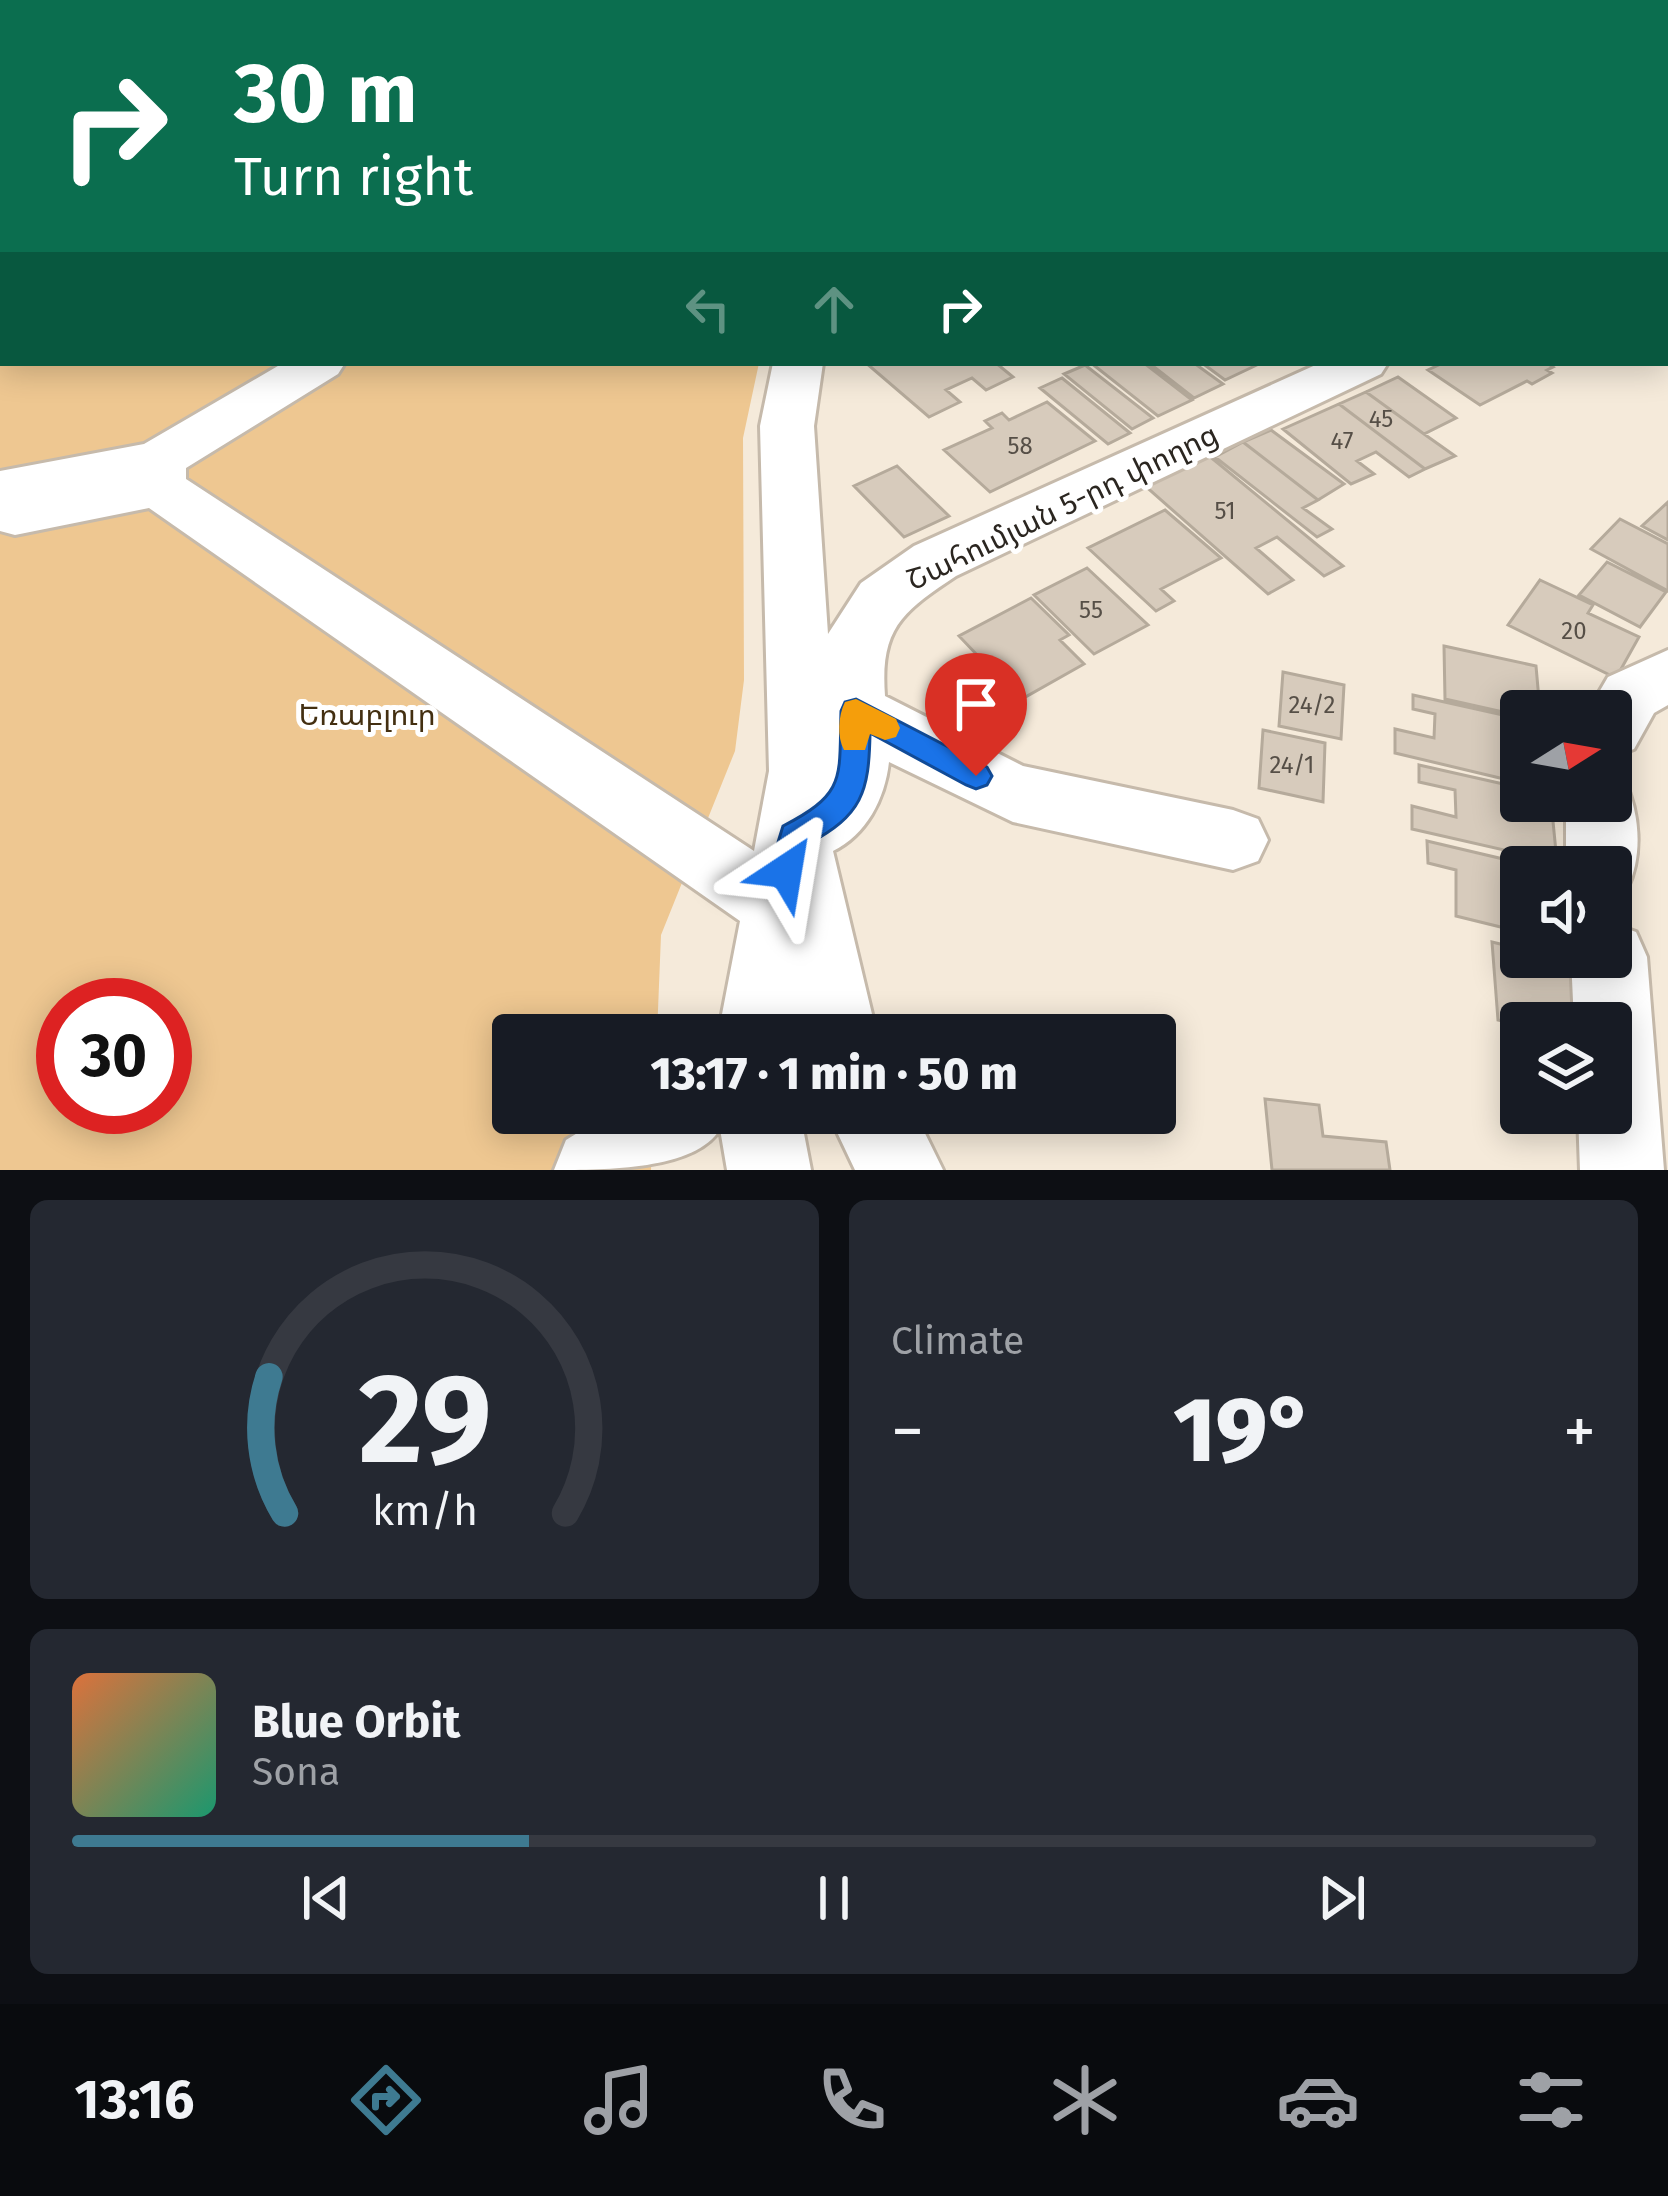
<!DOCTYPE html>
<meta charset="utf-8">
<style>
:root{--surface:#171b24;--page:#242831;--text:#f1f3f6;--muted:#9ea1a6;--line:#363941;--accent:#3e7a91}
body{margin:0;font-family:"Fira Sans","Noto Sans Armenian",sans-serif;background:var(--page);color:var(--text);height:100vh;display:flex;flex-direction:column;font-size:45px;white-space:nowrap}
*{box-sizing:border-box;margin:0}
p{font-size:39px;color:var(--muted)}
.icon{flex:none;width:66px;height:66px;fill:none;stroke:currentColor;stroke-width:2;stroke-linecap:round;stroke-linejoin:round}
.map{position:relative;height:1170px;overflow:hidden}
.side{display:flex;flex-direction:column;gap:30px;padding:30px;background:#0d0f14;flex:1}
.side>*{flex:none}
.banner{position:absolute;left:0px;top:0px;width:1668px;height:366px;box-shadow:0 6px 30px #0003;background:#0b6e4f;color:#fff;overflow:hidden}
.needle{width:78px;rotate:79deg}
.buttons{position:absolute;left:1500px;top:690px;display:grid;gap:24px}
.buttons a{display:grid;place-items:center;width:132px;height:132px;border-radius:12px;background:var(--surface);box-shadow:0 6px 30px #0003;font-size:60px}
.speed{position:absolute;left:36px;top:978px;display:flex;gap:24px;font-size:60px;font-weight:700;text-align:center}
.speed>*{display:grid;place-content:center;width:156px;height:156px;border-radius:50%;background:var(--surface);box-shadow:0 6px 30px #0003;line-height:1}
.speed .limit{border:18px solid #d22;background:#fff;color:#111}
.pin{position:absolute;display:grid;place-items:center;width:102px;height:102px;color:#fff;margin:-123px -51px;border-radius:50% 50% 50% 0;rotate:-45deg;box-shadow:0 0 12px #0007}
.pin .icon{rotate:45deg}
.me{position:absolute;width:132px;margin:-66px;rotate:33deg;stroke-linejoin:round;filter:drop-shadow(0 0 9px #0008)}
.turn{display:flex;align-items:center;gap:42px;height:252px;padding:0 36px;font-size:54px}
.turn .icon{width:156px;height:156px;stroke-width:2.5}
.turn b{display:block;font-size:84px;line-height:102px}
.lanes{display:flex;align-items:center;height:114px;padding:0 36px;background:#0003;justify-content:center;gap:60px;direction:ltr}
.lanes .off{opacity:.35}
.big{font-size:90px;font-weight:800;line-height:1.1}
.side .widget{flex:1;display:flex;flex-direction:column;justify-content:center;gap:18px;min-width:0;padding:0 42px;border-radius:18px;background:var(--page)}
.side .dial{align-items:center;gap:0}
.dial svg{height:312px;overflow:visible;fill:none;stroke:var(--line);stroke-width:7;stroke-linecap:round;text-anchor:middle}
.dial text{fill:var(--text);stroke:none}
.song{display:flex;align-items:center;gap:36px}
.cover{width:144px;height:144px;border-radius:18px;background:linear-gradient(135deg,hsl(20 70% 55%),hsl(160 70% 35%))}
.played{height:12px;border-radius:6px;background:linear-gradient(90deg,var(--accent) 30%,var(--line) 30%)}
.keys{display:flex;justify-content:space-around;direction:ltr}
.heat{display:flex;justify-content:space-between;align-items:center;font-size:66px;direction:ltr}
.side .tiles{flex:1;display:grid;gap:30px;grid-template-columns:1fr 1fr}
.widget:last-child{grid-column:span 2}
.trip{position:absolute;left:492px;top:1014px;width:684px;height:120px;border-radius:12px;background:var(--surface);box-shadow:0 6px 30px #0003;font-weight:800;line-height:120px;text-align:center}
.menu{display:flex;height:192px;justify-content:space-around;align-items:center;background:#090b0e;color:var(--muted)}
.menu .icon{width:84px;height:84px}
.menu .on{color:var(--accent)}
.menu b{font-size:54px;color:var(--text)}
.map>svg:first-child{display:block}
.green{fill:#eec791;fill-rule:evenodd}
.building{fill:#d7cbbc;stroke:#b5aa9b;stroke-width:3}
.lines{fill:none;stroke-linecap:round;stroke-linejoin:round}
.minor-casing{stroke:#c6baab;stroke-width:6}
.minor{fill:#fff;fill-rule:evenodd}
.route{fill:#1a73e8;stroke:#114b97;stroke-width:3}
.slow{fill:#f59e0b}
.labels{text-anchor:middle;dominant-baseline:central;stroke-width:10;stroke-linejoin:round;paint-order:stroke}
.number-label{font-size:24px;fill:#564f47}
.street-label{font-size:30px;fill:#2b2620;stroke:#fff}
.park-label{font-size:30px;fill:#432f11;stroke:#fff}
</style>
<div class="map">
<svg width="1668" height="1170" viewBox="0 0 1668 1170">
<rect width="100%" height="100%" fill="#f5eada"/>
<path class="green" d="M 0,0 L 725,0 L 3,3 L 3,363 L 759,363 L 743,438 L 744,680 L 735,751 L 661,935 L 657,1035 L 513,1035 L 513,1113 L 653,1113 L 651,1170 L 0,1170 ZM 63,1005 L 165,1005 L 165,1107 L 63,1107 Z"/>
<path class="building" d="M 866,363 L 996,363 L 1013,377 L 986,390 L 972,378 L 946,390 L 960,402 L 929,417 Z
M 1091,363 L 1144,363 L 1192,400 L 1158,416 Z
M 1149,363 L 1194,363 L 1223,384 L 1194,398 Z
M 1202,363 L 1261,363 L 1225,380 Z
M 1443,363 L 1547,363 L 1553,367 L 1547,370 L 1552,373 L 1532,384 L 1527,381 L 1480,405 L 1428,370 Z
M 1085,365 L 1153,418 L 1132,429 L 1064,374 Z
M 1398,377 L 1456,418 L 1424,434 L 1366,392 Z
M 1062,378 L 1130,433 L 1108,444 L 1040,388 Z
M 1366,392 L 1424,434 L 1455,456 L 1425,469 L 1339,404 Z
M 1047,402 L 1095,441 L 990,492 L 944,450 L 992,428 L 985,421 L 1002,413 L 1009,420 Z
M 1339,404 L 1425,469 L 1409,477 L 1376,452 L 1357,461 L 1374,474 L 1351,484 L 1283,429 Z
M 1271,430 L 1344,484 L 1318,500 L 1243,442 Z
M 1243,442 L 1318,500 L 1303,508 L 1332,529 L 1317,537 L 1215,457 Z
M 1208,455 L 1343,566 L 1324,576 L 1277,537 L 1256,548 L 1293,580 L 1268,594 L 1144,485 Z
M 897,466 L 949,516 L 904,537 L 854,486 Z
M 1668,502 L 1668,540 L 1642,526 Z
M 1165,510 L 1221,558 L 1161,589 L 1174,601 L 1156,611 L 1088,548 Z
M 1620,519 L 1668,544 L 1668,591 L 1591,549 Z
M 1607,562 L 1666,592 L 1640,627 L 1579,595 Z
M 1087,568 L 1148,625 L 1094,654 L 1034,595 Z
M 1540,580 L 1593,605 L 1588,613 L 1639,637 L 1616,678 L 1508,625 Z
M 1031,598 L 1069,635 L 1060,640 L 1084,664 L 1020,700 L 959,636 Z
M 1444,646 L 1536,666 L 1540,711 L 1521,711 L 1521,716 L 1445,699 Z
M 1283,672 L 1344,685 L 1341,739 L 1279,726 Z
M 1413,695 L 1521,719 L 1521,783 L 1395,753 L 1395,729 L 1434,738 L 1435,714 L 1413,709 Z
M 1263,730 L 1325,743 L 1323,802 L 1259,788 Z
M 1419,765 L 1521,788 L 1521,801 L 1551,801 L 1557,862 L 1412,829 L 1412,806 L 1456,817 L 1455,790 L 1419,782 Z
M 1427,841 L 1537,867 L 1521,867 L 1521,932 L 1456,916 L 1456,870 L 1428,863 Z
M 1492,942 L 1521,949 L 1521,957 L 1569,959 L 1577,1023 L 1521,1025 L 1498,1020 Z
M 1265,1099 L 1319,1105 L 1323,1136 L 1386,1142 L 1390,1170 L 1272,1170 Z"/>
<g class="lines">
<defs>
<path id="minor" d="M 16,0 L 60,0 L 14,3 Z
M 729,0 L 765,0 L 767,3 L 731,3 Z
M 825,0 L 861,0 L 862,3 L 826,3 Z
M 900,0 L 943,0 L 898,3 Z
M 1613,0 L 1655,0 L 1657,3 L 1615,3 Z
M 0,40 L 3,40 L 0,63 Z
M 0,144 L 3,144 L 3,170 L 0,170 Z
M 0,289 L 3,289 L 0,322 Z
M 283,363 L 345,363 L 338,374 L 186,468 L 186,479 L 754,851 L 769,771 L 760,426 L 773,363 L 823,363 L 814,426 L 828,634 L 861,583 L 914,546 L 1320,363 L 1388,363 L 1381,374 L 956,576 C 902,612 880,628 885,696 L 1023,766 L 1233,810 L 1258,819 L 1268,840 L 1258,861 L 1233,870 L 1013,822 L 889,762 C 885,799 866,835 833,851 L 877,1035 L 799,1035 L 797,1029 L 796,1035 L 718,1035 L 740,921 L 149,508 L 15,535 L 0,531 L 0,471 L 144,444 Z
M 1668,650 L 1668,705 L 1654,713 L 1634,749 L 1611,757 L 1611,711 L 1588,711 L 1608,677 Z
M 1611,776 L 1624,780 C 1640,813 1643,856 1627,889 L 1611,895 L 1611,867 L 1566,867 L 1566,801 L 1611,801 Z
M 1611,923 L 1636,932 L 1647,957 L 1664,1170 L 1580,1170 L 1578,1113 L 1611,1113 L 1611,1023 L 1574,1023 L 1571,957 L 1611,957 Z
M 610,1113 L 800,1113 L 811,1170 L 727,1170 L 720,1129 C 696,1170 605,1170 554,1170 L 566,1140 Z
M 828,1113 L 915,1113 L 943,1170 L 855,1170 Z"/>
</defs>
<use href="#minor" class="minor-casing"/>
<use href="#minor" class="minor"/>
</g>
<path class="route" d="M 856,699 L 987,767 L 992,776 L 987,785 L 976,789 L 966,785 L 870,733 C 869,793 862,815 808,844 L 797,881 L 786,885 L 774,881 L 769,871 L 783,826 C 847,793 839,778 841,711 L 845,702 Z"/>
<path class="slow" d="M 856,699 L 896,719 L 900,728 L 896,737 L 885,740 L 870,734 L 865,750 L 844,750 C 837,737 838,716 845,702 Z"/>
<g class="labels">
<g class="number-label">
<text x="1381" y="419">45</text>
<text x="1342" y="441">47</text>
<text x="1020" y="446">58</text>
<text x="1225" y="511">51</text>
<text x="1091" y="610">55</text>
<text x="1574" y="631">20</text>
<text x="1312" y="705">24/2</text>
<text x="1292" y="765">24/1</text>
</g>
<g class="street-label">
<text transform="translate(1062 507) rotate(-26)">Շահումյան 5-րդ փողոց</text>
</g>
<g class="park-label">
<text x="367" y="715">Եռաբլուր</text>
</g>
</g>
</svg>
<div class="buttons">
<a><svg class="needle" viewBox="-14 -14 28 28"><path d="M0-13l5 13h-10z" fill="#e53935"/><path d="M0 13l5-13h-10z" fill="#9ea1a6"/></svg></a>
<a><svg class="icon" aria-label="sound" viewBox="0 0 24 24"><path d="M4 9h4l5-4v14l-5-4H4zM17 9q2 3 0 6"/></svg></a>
<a><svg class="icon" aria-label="layers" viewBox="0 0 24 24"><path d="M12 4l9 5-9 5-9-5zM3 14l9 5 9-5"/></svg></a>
</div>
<div class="speed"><div class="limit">30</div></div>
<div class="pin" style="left:976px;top:776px;background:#d93025"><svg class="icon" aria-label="arrive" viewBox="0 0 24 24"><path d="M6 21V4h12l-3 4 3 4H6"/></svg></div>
<svg class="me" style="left:786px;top:871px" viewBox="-20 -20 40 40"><path d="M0-17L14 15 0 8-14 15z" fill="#1a73e8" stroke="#fff" stroke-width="4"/></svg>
<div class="trip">13:17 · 1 min · 50 m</div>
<div class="banner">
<div class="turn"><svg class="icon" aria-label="right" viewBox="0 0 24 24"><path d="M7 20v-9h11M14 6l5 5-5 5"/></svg><div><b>30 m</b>Turn right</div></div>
<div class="lanes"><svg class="icon off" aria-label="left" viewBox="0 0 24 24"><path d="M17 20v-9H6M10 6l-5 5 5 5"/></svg><svg class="icon off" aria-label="ahead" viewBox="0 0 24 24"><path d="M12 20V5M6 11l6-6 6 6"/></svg><svg class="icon" aria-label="right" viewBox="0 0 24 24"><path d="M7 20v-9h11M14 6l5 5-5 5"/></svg></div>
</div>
</div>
<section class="side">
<div class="tiles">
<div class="widget dial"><svg viewBox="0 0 100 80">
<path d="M14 69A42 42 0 1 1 86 69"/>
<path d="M14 69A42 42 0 0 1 10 34" stroke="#3e7a91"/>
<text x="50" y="56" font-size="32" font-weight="700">29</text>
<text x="50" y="72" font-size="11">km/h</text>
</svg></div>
<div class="widget"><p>Climate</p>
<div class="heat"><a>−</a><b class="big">19°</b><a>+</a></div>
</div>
<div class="widget">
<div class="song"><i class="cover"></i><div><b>Blue Orbit</b><p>Sona</p></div></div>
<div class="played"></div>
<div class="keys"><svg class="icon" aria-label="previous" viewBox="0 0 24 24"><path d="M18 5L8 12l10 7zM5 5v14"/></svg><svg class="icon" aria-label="pause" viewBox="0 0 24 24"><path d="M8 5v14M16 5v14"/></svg><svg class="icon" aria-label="next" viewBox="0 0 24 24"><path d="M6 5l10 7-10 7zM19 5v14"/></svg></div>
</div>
</div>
</section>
<nav class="menu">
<b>13:16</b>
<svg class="icon on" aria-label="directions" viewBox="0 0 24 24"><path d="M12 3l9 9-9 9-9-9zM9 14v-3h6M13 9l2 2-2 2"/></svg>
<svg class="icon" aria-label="music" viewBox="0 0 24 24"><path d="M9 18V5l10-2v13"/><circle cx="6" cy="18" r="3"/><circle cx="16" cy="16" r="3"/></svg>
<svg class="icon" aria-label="phone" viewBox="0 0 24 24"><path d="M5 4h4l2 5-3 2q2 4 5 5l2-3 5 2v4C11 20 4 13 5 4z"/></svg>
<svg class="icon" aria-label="climate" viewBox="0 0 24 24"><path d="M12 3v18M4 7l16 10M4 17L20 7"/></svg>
<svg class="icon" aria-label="car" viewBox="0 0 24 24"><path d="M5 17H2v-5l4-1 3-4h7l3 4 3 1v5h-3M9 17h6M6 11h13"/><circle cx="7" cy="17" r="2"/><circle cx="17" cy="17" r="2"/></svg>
<svg class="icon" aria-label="filters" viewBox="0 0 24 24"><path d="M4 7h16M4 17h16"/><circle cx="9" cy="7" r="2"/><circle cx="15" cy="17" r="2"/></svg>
</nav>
